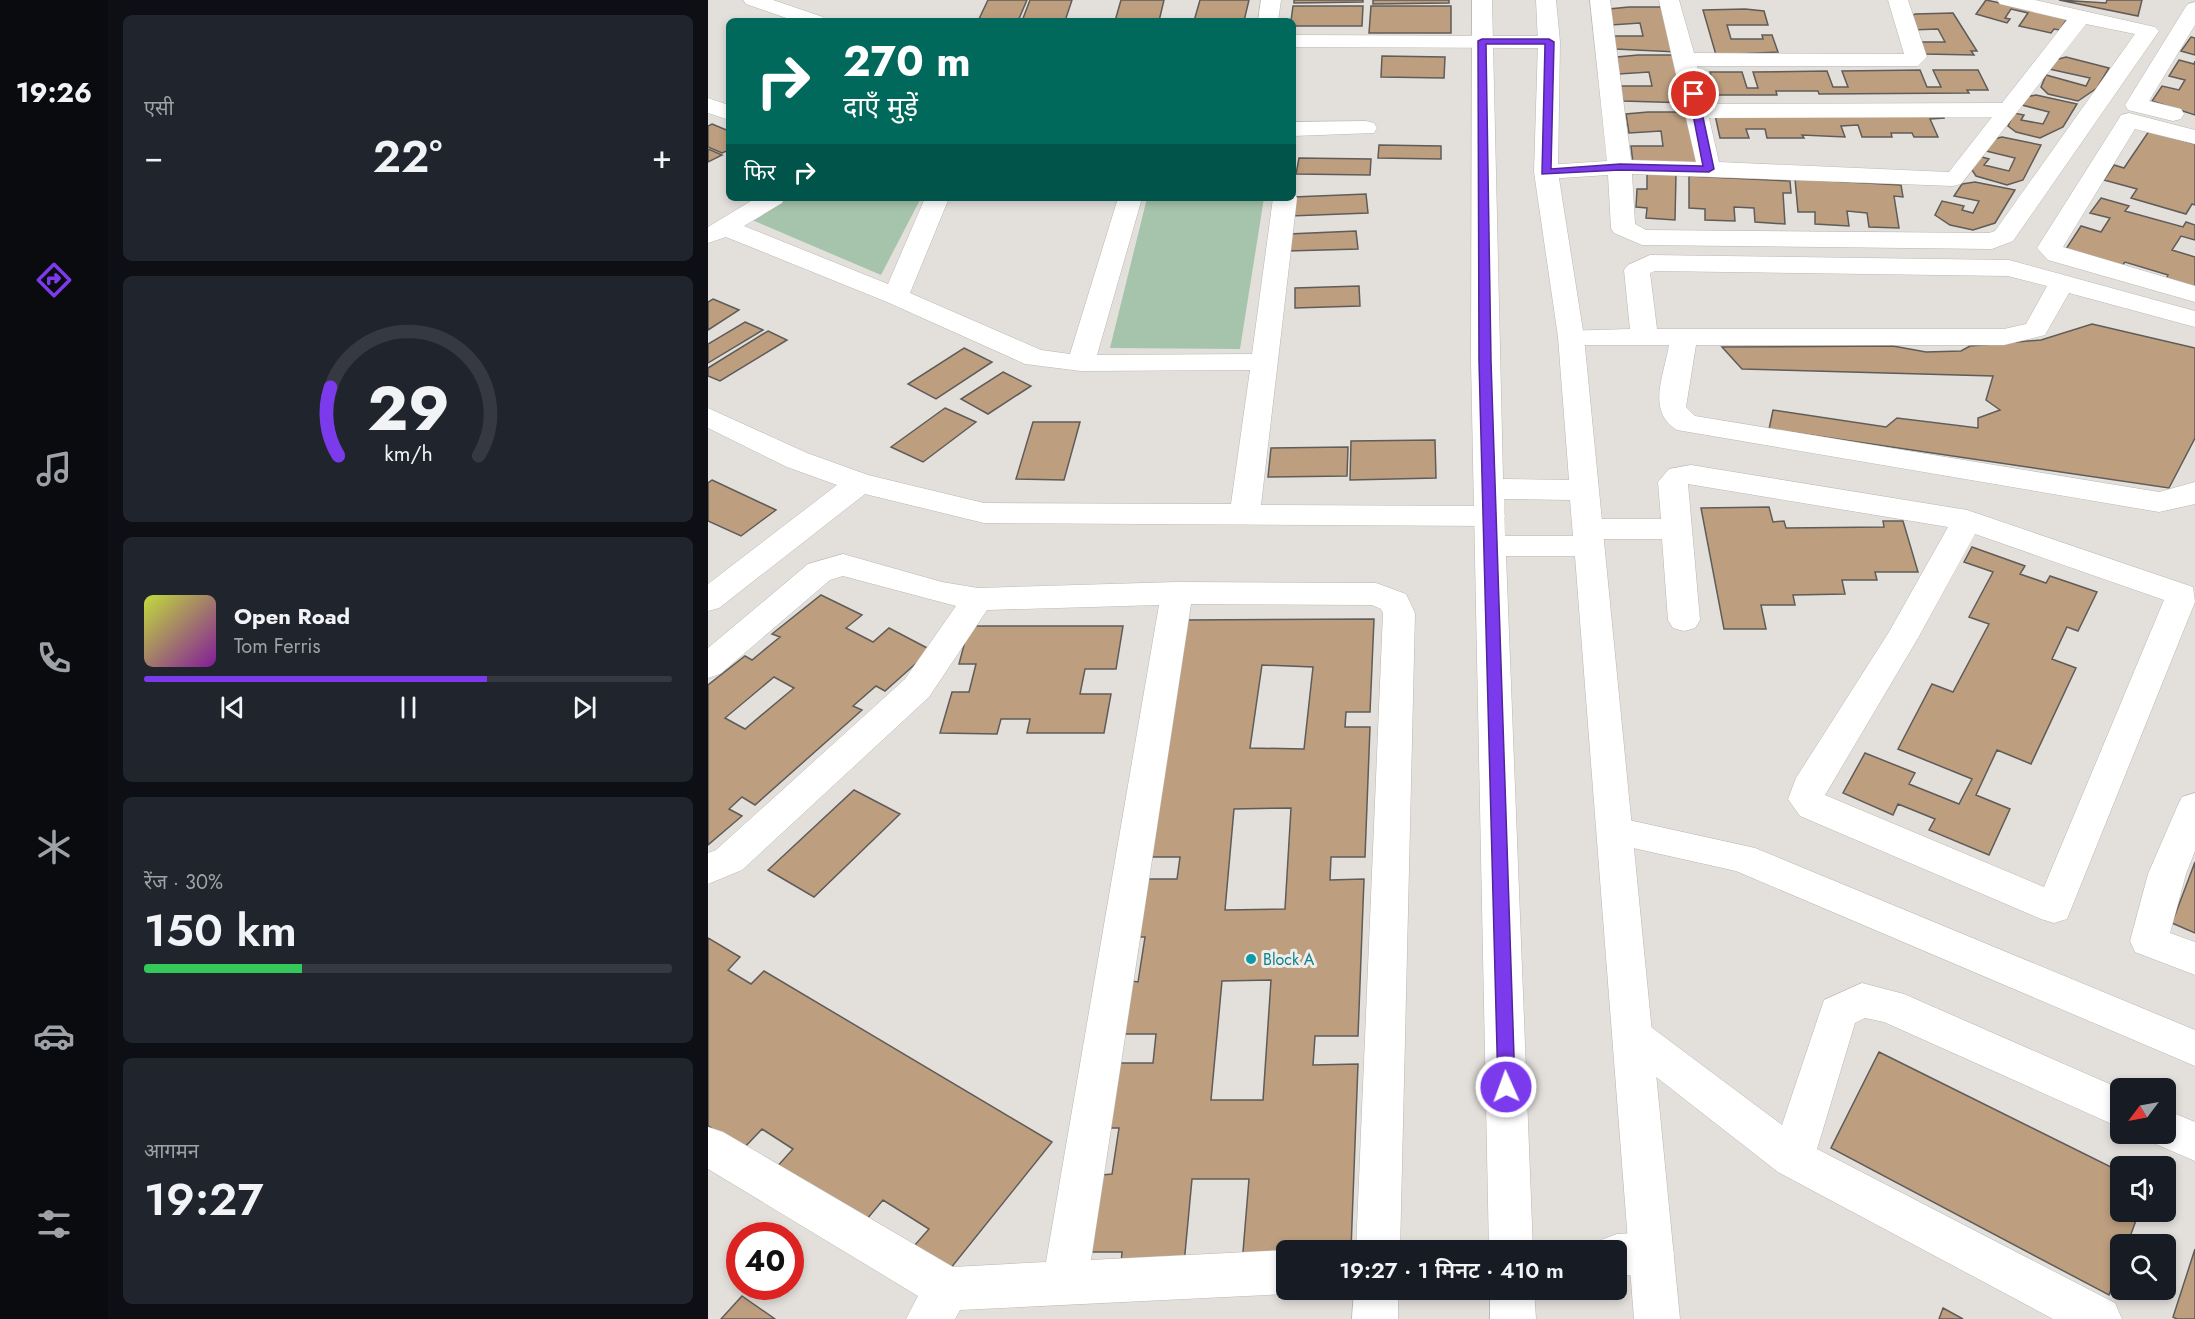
<!DOCTYPE html>
<html lang="hi">
<meta charset="utf-8">
<style>
:root{--surface:#171b24;--page:#20242c;--text:#f1f3f6;--muted:#9ea1a6;--line:#363941;--accent:#7c3aed}
body{margin:0;font-family:Jost,"Noto Sans Devanagari",sans-serif;background:var(--page);color:var(--text);height:100vh;display:flex;flex-direction:column;font-size:22px;white-space:nowrap}
*{box-sizing:border-box;margin:0}
p{font-size:20px;color:var(--muted)}
.icon{flex:none;width:33px;height:33px;fill:none;stroke:currentColor;stroke-width:2;stroke-linecap:round;stroke-linejoin:round}
.map{position:relative;flex:1;overflow:hidden}
.panel{display:flex;flex-direction:column;gap:15px;padding:15px;background:#0d0f14;width:600px}
.panel>*{flex:none}
.guide{position:absolute;left:18px;top:18px;width:570px;height:183px;border-radius:9px;box-shadow:0 3px 9px #0003;background:#00695c;color:#fff;overflow:hidden}
.needle{width:39px;rotate:238deg}
.controls{position:absolute;left:1402px;top:1078px;display:grid;gap:12px}
.controls a{display:grid;place-items:center;width:66px;height:66px;border-radius:9px;background:var(--surface);box-shadow:0 3px 9px #0003;font-size:30px}
.speed{position:absolute;left:18px;top:1222px;display:flex;gap:12px;font-size:30px;font-weight:700;text-align:center}
.speed>*{display:grid;place-content:center;width:78px;height:78px;border-radius:50%;background:var(--surface);box-shadow:0 3px 9px #0003;line-height:1}
.speed .limit{border:9px solid #d22;background:#fff;color:#111}
.pin{position:absolute;display:grid;place-items:center;width:51px;height:51px;color:#fff;margin:-26px;border:3px solid #fff;border-radius:50%;box-shadow:0 2px 6px #0007}
.me{position:absolute;width:66px;margin:-33px;rotate:358deg;stroke-linejoin:round;filter:drop-shadow(0 0 4px #0008)}
.turn{display:flex;align-items:center;gap:21px;height:126px;padding:0 18px;font-size:27px}
.turn .icon{width:78px;height:78px;stroke-width:2.5}
.turn b{display:block;font-size:42px;line-height:51px}
.then{display:flex;align-items:center;height:57px;padding:0 18px;background:#0003;gap:12px;font-size:22px}
.big{font-size:45px;font-weight:600;line-height:1.1}
.panel .widget{flex:1;display:flex;flex-direction:column;justify-content:center;gap:9px;min-width:0;padding:0 21px;border-radius:9px;background:var(--page)}
.panel .dial{align-items:center;gap:0}
.dial svg{height:156px;overflow:visible;fill:none;stroke:var(--line);stroke-width:7;stroke-linecap:round;text-anchor:middle}
.dial text{fill:var(--text);stroke:none}
.song{display:flex;align-items:center;gap:18px}
.cover{width:72px;height:72px;border-radius:9px;background:linear-gradient(135deg,hsl(70 70% 55%),hsl(290 70% 35%))}
.played{height:6px;border-radius:3px;background:linear-gradient(90deg,var(--accent) 65%,var(--line) 65%)}
.keys{display:flex;justify-content:space-around;direction:ltr}
.heat{display:flex;justify-content:space-between;align-items:center;font-size:33px;direction:ltr}
.charge{height:9px;border-radius:4px;background:linear-gradient(90deg,#34c759 30%,var(--line) 0)}
.trip{position:absolute;left:568px;top:1240px;width:351px;height:60px;border-radius:9px;background:var(--surface);box-shadow:0 3px 9px #0003;font-weight:600;line-height:60px;text-align:center}
main{display:flex;flex:1;min-height:0}
.dock{display:flex;flex-direction:column;width:108px;justify-content:space-around;align-items:center;background:#090b0e;color:var(--muted)}
.dock .icon{width:42px;height:42px}
.dock .selected{color:var(--accent)}
.dock b{font-size:27px;color:var(--text)}
.map>svg:first-child{display:block}
.green{fill:#a6c4ac}
.building{fill:#bd9e7f;stroke:#5f5c59;stroke-width:1.5;fill-rule:evenodd}
.lines{fill:none;stroke-linecap:round;stroke-linejoin:round}
.minor-casing{stroke:#bab6b3;stroke-width:1}
.tertiary-casing{stroke:#bab6b3;stroke-width:1}
.minor{fill:#fff;fill-rule:evenodd}
.tertiary{fill:#fff;fill-rule:evenodd}
.route{fill:#7c3aed;stroke:#51269a;stroke-width:1.5}
.culture-dot{fill:#0f9aa8;stroke:#f0ede9;stroke-width:2}
.labels{text-anchor:middle;dominant-baseline:central;stroke-width:6;stroke-linejoin:round;paint-order:stroke}
.culture-label{font-size:16px;fill:#0d838f;stroke:#f0ede9;text-anchor:start}
</style>
<main>
<nav class="dock">
<b>19:26</b>
<svg class="icon selected" aria-label="directions" viewBox="0 0 24 24"><path d="M12 3l9 9-9 9-9-9zM9 14v-3h6M13 9l2 2-2 2"/></svg>
<svg class="icon" aria-label="music" viewBox="0 0 24 24"><path d="M9 18V5l10-2v13"/><circle cx="6" cy="18" r="3"/><circle cx="16" cy="16" r="3"/></svg>
<svg class="icon" aria-label="phone" viewBox="0 0 24 24"><path d="M5 4h4l2 5-3 2q2 4 5 5l2-3 5 2v4C11 20 4 13 5 4z"/></svg>
<svg class="icon" aria-label="climate" viewBox="0 0 24 24"><path d="M12 3v18M4 7l16 10M4 17L20 7"/></svg>
<svg class="icon" aria-label="car" viewBox="0 0 24 24"><path d="M5 17H2v-5l4-1 3-4h7l3 4 3 1v5h-3M9 17h6M6 11h13"/><circle cx="7" cy="17" r="2"/><circle cx="17" cy="17" r="2"/></svg>
<svg class="icon" aria-label="filters" viewBox="0 0 24 24"><path d="M4 7h16M4 17h16"/><circle cx="9" cy="7" r="2"/><circle cx="15" cy="17" r="2"/></svg>
</nav>
<section class="panel">
<div class="widget"><p>एसी</p>
<div class="heat"><a>−</a><b class="big">22°</b><a>+</a></div>
</div>
<div class="widget dial"><svg viewBox="0 0 100 80">
<path d="M14 69A42 42 0 1 1 86 69"/>
<path d="M14 69A42 42 0 0 1 10 34" stroke="#7c3aed"/>
<text x="50" y="56" font-size="32" font-weight="700">29</text>
<text x="50" y="72" font-size="11">km/h</text>
</svg></div>
<div class="widget">
<div class="song"><i class="cover"></i><div><b>Open Road</b><p>Tom Ferris</p></div></div>
<div class="played"></div>
<div class="keys"><svg class="icon" aria-label="previous" viewBox="0 0 24 24"><path d="M18 5L8 12l10 7zM5 5v14"/></svg><svg class="icon" aria-label="pause" viewBox="0 0 24 24"><path d="M8 5v14M16 5v14"/></svg><svg class="icon" aria-label="next" viewBox="0 0 24 24"><path d="M6 5l10 7-10 7zM19 5v14"/></svg></div>
</div>
<div class="widget"><p>रेंज · 30%</p><b class="big">150 km</b><div class="charge"></div></div>
<div class="widget"><p>आगमन</p><b class="big">19:27</b></div>
</section>
<div class="map">
<svg width="1487" height="1319" viewBox="0 0 1487 1319">
<rect width="100%" height="100%" fill="#e3e0dc"/>
<path class="green" d="M 79,198 L 213,198 L 173,275 L 44,220 Z
M 439,198 L 556,198 L 532,349 L 402,348 Z"/>
<path class="building" d="M 280,0 L 319,0 L 310,21 L 270,21 Z
M 322,0 L 364,0 L 357,21 L 314,21 Z
M 413,0 L 456,0 L 451,21 L 407,21 Z
M 492,0 L 541,0 L 536,21 L 486,21 Z
M 586,0 L 655,0 L 655,2 L 586,3 Z
M 665,0 L 741,0 L 741,3 L 665,4 Z
M 1278,0 L 1297,4 L 1359,19 L 1352,30 L 1346,29 L 1343,33 L 1311,26 L 1320,13 L 1303,9 L 1297,18 L 1302,19 L 1299,23 L 1268,14 Z
M 1351,0 L 1398,3 L 1399,0 L 1434,0 L 1430,16 Z
M 585,6 L 655,6 L 654,26 L 585,26 L 583,21 Z
M 663,6 L 743,6 L 743,33 L 661,33 Z
M 921,7 L 961,7 L 969,52 L 907,49 L 905,36 L 935,36 L 932,23 L 903,25 L 901,9 Z
M 1037,9 L 1056,11 L 1060,25 L 1019,25 L 1023,39 L 1055,39 L 1054,35 L 1064,35 L 1070,52 L 1008,55 L 995,10 Z
M 1245,13 L 1269,51 L 1263,51 L 1266,55 L 1216,54 L 1210,42 L 1237,42 L 1230,29 L 1203,30 L 1198,20 L 1207,14 Z
M 1483,37 L 1487,38 L 1487,55 L 1473,51 Z
M 930,55 L 971,55 L 981,103 L 915,101 L 912,86 L 944,86 L 941,72 L 911,74 L 909,57 Z
M 674,56 L 737,57 L 736,78 L 673,77 Z
M 1358,57 L 1401,68 L 1389,88 L 1370,101 L 1340,94 L 1333,87 L 1338,75 L 1378,86 L 1382,78 L 1341,69 L 1347,60 Z
M 1471,60 L 1486,64 L 1487,61 L 1487,115 L 1444,101 L 1454,86 L 1471,90 L 1477,80 L 1461,76 Z
M 1212,70 L 1219,87 L 1233,87 L 1225,70 L 1270,70 L 1280,90 L 1259,90 L 1261,93 L 1111,94 L 1110,91 L 1068,91 L 1069,95 L 1008,95 L 1002,72 L 1034,72 L 1039,88 L 1050,88 L 1045,72 L 1119,71 L 1125,87 L 1140,87 L 1134,71 Z
M 1328,95 L 1369,104 L 1355,127 L 1332,138 L 1308,132 L 1300,126 L 1306,113 L 1316,115 L 1313,120 L 1335,124 L 1341,112 L 1310,104 L 1317,97 Z
M 940,112 L 984,112 L 994,166 L 925,163 L 923,146 L 955,146 L 953,131 L 921,133 L 918,114 Z
M 1234,114 L 1236,118 L 1222,119 L 1230,137 L 1206,137 L 1204,133 L 1183,133 L 1184,137 L 1154,137 L 1150,125 L 1133,126 L 1137,137 L 1094,135 L 1096,138 L 1059,138 L 1057,129 L 1038,129 L 1041,138 L 1012,138 L 1007,115 Z
M 4,124 L 21,131 L 21,150 L 14,153 L 0,147 L 0,126 Z
M 1441,131 L 1487,144 L 1487,205 L 1484,204 L 1478,214 L 1423,198 L 1429,189 L 1396,180 L 1406,165 L 1416,168 Z
M 1294,137 L 1333,145 L 1315,180 L 1299,185 L 1268,176 L 1264,170 L 1270,156 L 1281,159 L 1276,165 L 1301,171 L 1307,158 L 1274,150 L 1282,140 Z
M 671,145 L 733,146 L 733,159 L 670,158 Z
M 0,149 L 14,155 L 0,162 Z
M 591,158 L 663,159 L 662,175 L 588,174 Z
M 939,173 L 968,174 L 967,220 L 938,218 L 939,208 L 928,207 L 929,189 L 939,189 Z
M 981,176 L 1082,181 L 1083,193 L 1075,193 L 1077,224 L 1047,222 L 1046,208 L 1026,207 L 1027,221 L 997,220 L 997,209 L 981,208 Z
M 1087,179 L 1193,185 L 1195,197 L 1186,196 L 1191,228 L 1161,227 L 1159,213 L 1139,211 L 1141,226 L 1107,224 L 1107,212 L 1090,212 Z
M 1267,182 L 1307,190 L 1287,223 L 1265,230 L 1242,225 L 1227,215 L 1234,201 L 1256,206 L 1254,210 L 1265,213 L 1271,201 L 1246,196 L 1254,184 Z
M 658,194 L 660,213 L 582,216 L 582,198 L 585,197 Z
M 1393,198 L 1421,206 L 1417,211 L 1475,227 L 1478,222 L 1487,225 L 1487,240 L 1473,236 L 1464,250 L 1487,257 L 1487,287 L 1458,279 L 1460,275 L 1417,262 L 1414,266 L 1358,249 L 1373,226 L 1393,232 L 1402,218 L 1382,213 Z
M 648,231 L 650,249 L 580,251 L 580,234 Z
M 651,286 L 652,306 L 587,308 L 587,288 Z
M 5,299 L 31,310 L 0,330 L 0,302 Z
M 37,322 L 55,330 L 0,363 L 0,344 Z
M 1384,324 L 1487,348 L 1487,438 L 1461,488 L 1061,429 L 1065,410 L 1178,427 L 1189,418 L 1270,428 L 1270,418 L 1292,410 L 1278,400 L 1285,376 L 1034,369 L 1014,347 L 1185,346 L 1218,352 L 1253,351 L 1262,346 L 1333,340 Z
M 60,331 L 79,340 L 12,381 L 0,376 L 0,368 Z
M 256,348 L 284,362 L 228,399 L 200,384 Z
M 295,372 L 323,386 L 280,414 L 253,399 Z
M 237,408 L 268,422 L 215,462 L 183,447 Z
M 325,422 L 372,422 L 356,480 L 308,479 Z
M 727,440 L 728,478 L 642,480 L 643,441 Z
M 640,447 L 639,476 L 560,477 L 563,448 Z
M 4,480 L 68,510 L 33,536 L 0,521 L 0,483 Z
M 1061,507 L 1065,522 L 1076,521 L 1078,528 L 1176,527 L 1175,521 L 1195,521 L 1210,572 L 1167,572 L 1169,580 L 1134,580 L 1137,594 L 1085,595 L 1087,605 L 1053,605 L 1058,629 L 1016,629 L 993,508 Z
M 1264,547 L 1317,566 L 1312,574 L 1338,583 L 1342,576 L 1389,592 L 1370,631 L 1359,627 L 1344,659 L 1368,668 L 1323,764 L 1289,750 L 1268,795 L 1302,809 L 1281,855 L 1221,830 L 1227,819 L 1190,804 L 1185,815 L 1135,793 L 1157,753 L 1207,773 L 1201,784 L 1251,804 L 1264,779 L 1190,749 L 1224,684 L 1245,692 L 1281,624 L 1261,617 L 1285,572 L 1256,562 Z
M 113,595 L 154,615 L 138,628 L 165,642 L 181,628 L 223,650 L 177,691 L 168,686 L 145,706 L 154,710 L 47,805 L 34,797 L 21,809 L 34,816 L 0,845 L 0,685 L 37,656 L 44,660 L 72,637 L 64,634 ZM 66,677 L 86,688 L 37,729 L 17,718 Z
M 666,619 L 662,712 L 638,712 L 637,727 L 662,727 L 657,857 L 623,857 L 622,880 L 656,879 L 650,1036 L 607,1036 L 605,1065 L 650,1064 L 643,1250 L 579,1251 L 579,1264 L 534,1264 L 541,1179 L 484,1179 L 476,1264 L 413,1264 L 414,1252 L 382,1252 L 394,1175 L 404,1174 L 411,1128 L 401,1128 L 411,1063 L 445,1063 L 448,1034 L 416,1034 L 424,981 L 430,982 L 437,937 L 430,937 L 439,879 L 469,879 L 472,857 L 442,857 L 477,620 ZM 554,665 L 605,667 L 596,749 L 542,748 ZM 583,808 L 577,909 L 517,910 L 526,809 ZM 563,980 L 555,1100 L 503,1100 L 514,981 Z
M 261,626 L 415,626 L 408,669 L 377,669 L 372,694 L 403,694 L 396,733 L 319,733 L 322,719 L 293,719 L 289,734 L 232,733 L 244,692 L 261,692 L 268,664 L 251,664 Z
M 146,790 L 192,814 L 106,897 L 60,870 Z
M 1487,862 L 1487,933 L 1464,923 Z
M 0,938 L 32,957 L 20,970 L 43,984 L 56,971 L 344,1142 L 234,1279 L 198,1255 L 221,1229 L 175,1200 L 153,1226 L 66,1170 L 85,1149 L 54,1129 L 35,1149 L 0,1126 Z
M 1171,1052 L 1413,1172 L 1413,1212 L 1431,1212 L 1419,1245 L 1413,1245 L 1413,1262 L 1401,1295 L 1123,1148 Z
M 1487,1249 L 1487,1319 L 1469,1319 L 1465,1317 Z
M 34,1296 L 67,1319 L 13,1319 Z
M 1235,1308 L 1255,1319 L 1231,1319 Z"/>
<g class="lines">
<defs>
<path id="minor" d="M 35,0 L 65,0 L 115,17 L 118,21 L 87,21 L 38,4 Z
M 553,0 L 573,0 L 570,21 L 550,21 Z
M 882,0 L 902,0 L 923,160 L 988,162 L 951,0 L 971,0 L 986,53 L 1196,54 L 1180,0 L 1200,0 L 1219,57 L 1210,66 L 989,66 L 998,104 L 1294,103 L 1359,20 L 1292,4 L 1289,0 L 1327,0 L 1447,27 L 1451,31 L 1305,241 L 1284,249 L 934,245 L 906,233 L 903,228 L 900,175 L 838,179 L 830,177 L 826,172 L 830,167 L 838,165 L 899,161 ZM 1378,24 L 1427,34 L 1287,231 L 1281,233 L 938,230 L 927,224 L 924,174 L 1245,186 L 1253,184 ZM 1284,117 L 1241,172 L 1011,162 L 1001,118 Z
M 1487,2 L 1487,25 L 1441,101 L 1473,109 L 1476,114 L 1473,119 L 1465,121 L 1420,110 L 1417,105 L 1477,8 L 1480,4 Z
M 585,35 L 841,36 L 849,37 L 852,42 L 849,47 L 841,48 L 585,47 Z
M 0,98 L 21,105 L 21,120 L 0,113 Z
M 1421,113 L 1487,130 L 1487,144 L 1427,129 L 1355,247 L 1487,286 L 1487,302 L 1340,260 L 1329,248 L 1410,120 L 1413,115 Z
M 658,121 L 666,123 L 669,128 L 666,133 L 585,136 L 585,122 Z
M 586,193 L 589,198 L 553,505 L 782,506 L 793,509 L 797,516 L 793,523 L 782,526 L 276,523 L 157,494 L 11,608 L 0,611 L 0,584 L 129,485 L 79,467 L 0,428 L 0,408 L 99,453 L 160,475 L 276,503 L 523,504 L 542,370 L 373,371 L 317,364 L 179,302 L 18,237 L 0,243 L 0,227 L 48,198 L 77,198 L 74,203 L 36,226 L 180,284 L 217,198 L 241,198 L 202,293 L 333,350 L 362,354 L 410,198 L 434,198 L 389,355 L 544,354 L 565,198 L 585,198 Z
M 942,255 L 1301,260 L 1487,311 L 1487,327 L 1361,293 L 1337,335 L 1296,345 L 988,345 L 978,407 L 987,416 L 1451,492 L 1487,482 L 1487,504 L 1451,512 L 969,430 C 938,411 956,376 961,345 L 863,345 L 853,343 L 850,337 L 853,331 L 922,329 L 916,270 L 920,265 ZM 947,271 L 1300,276 L 1339,286 L 1318,324 L 1296,329 L 949,329 L 942,273 Z
M 983,465 L 1259,510 L 1485,587 L 1487,602 L 1359,919 L 1346,923 L 1333,919 L 1092,816 L 1080,799 L 1088,778 L 1181,632 L 1240,527 L 980,484 L 992,620 L 987,628 L 976,631 L 965,628 L 960,620 L 954,539 L 880,539 L 869,536 L 865,529 L 869,522 L 880,519 L 953,519 L 950,482 L 961,469 ZM 1267,534 L 1456,600 L 1336,887 L 1117,795 L 1210,638 Z
M 135,554 L 234,582 L 270,588 L 469,582 L 668,583 L 698,594 L 707,613 L 692,1251 L 648,1251 L 675,613 L 673,609 L 664,605 L 483,604 L 383,1260 L 579,1250 L 579,1290 L 588,1290 L 579,1294 L 252,1310 L 247,1319 L 198,1319 L 210,1296 L 0,1169 L 0,1127 L 15,1132 L 245,1267 L 338,1262 L 451,605 L 279,610 L 221,697 L 34,870 L 0,884 L 0,853 L 8,850 L 197,679 L 248,606 L 135,576 L 122,580 L 12,674 L 0,678 L 0,648 L 100,564 Z
M 1487,793 L 1487,851 L 1478,874 L 1462,933 L 1487,942 L 1487,975 L 1427,952 L 1422,941 L 1440,874 L 1469,807 L 1474,797 Z
M 907,817 L 1047,848 L 1487,1030 L 1487,1066 L 1028,871 L 894,841 L 889,831 L 894,821 Z
M 1154,983 L 1196,994 L 1413,1089 L 1413,1128 L 1176,1022 L 1157,1018 L 1147,1023 L 1109,1149 L 1407,1303 L 1414,1319 L 1345,1319 L 1070,1172 L 911,1048 L 905,1036 L 911,1024 L 925,1018 L 939,1024 L 1074,1125 L 1116,1000 Z
M 1458,1110 L 1487,1122 L 1487,1161 L 1443,1142 L 1439,1134 L 1458,1134 Z
M 944,1232 L 960,1238 L 966,1253 L 960,1268 L 944,1274 L 909,1276 L 909,1251 L 889,1251 L 893,1240 L 909,1234 Z
M 646,1290 L 690,1290 L 690,1319 L 644,1319 Z"/>
<path id="tertiary" d="M 764,0 L 784,0 L 795,479 L 861,480 L 850,337 L 826,172 L 830,42 L 828,0 L 848,0 L 852,42 L 850,172 L 876,337 L 972,1319 L 926,1319 L 867,556 L 798,556 L 825,1251 L 781,1251 L 763,361 ZM 796,499 L 862,500 L 865,536 L 797,536 Z
M 782,1290 L 826,1290 L 828,1319 L 782,1319 Z"/>
</defs>
<use href="#minor" class="minor-casing"/>
<use href="#tertiary" class="tertiary-casing"/>
<use href="#minor" class="minor"/>
<use href="#tertiary" class="tertiary"/>
</g>
<path class="route" d="M 774,39 L 841,39 L 846,42 L 843,169 L 912,164 L 995,166 L 981,94 L 986,91 L 990,94 L 1006,169 L 1001,172 L 912,170 L 834,174 L 837,44 L 778,44 L 783,361 L 807,1087 L 804,1092 L 798,1094 L 792,1092 L 790,1087 L 771,361 L 770,41 Z"/>
<circle class="culture-dot" cx="543" cy="959" r="6"/>
<g class="labels">
<g class="culture-label">
<text x="555" y="959">Block A</text>
</g>
</g>
</svg>
<div class="controls">
<a><svg class="needle" viewBox="-14 -14 28 28"><path d="M0-13l5 13h-10z" fill="#e53935"/><path d="M0 13l5-13h-10z" fill="#9ea1a6"/></svg></a>
<a><svg class="icon" aria-label="sound" viewBox="0 0 24 24"><path d="M4 9h4l5-4v14l-5-4H4zM17 9q2 3 0 6"/></svg></a>
<a><svg class="icon" aria-label="search" viewBox="0 0 24 24"><circle cx="10" cy="10" r="6"/><path d="M15 15l6 6"/></svg></a>
</div>
<div class="speed"><div class="limit">40</div></div>
<div class="pin" style="left:986px;top:94px;background:#d93025"><svg class="icon" aria-label="arrive" viewBox="0 0 24 24"><path d="M6 21V4h12l-3 4 3 4H6"/></svg></div>
<svg class="me" style="left:798px;top:1087px" viewBox="-20 -20 40 40"><circle r="17" fill="#7c3aed" stroke="#fff" stroke-width="3"/><path d="M0-11L8 9 0 5-8 9z" fill="#fff"/></svg>
<div class="trip">19:27 · 1 मिनट · 410 m</div>
<div class="guide">
<div class="turn"><svg class="icon" aria-label="right" viewBox="0 0 24 24"><path d="M7 20v-9h11M14 6l5 5-5 5"/></svg><div><b>270 m</b>दाएँ मुड़ें</div></div>
<div class="then">फिर<svg class="icon" aria-label="right" viewBox="0 0 24 24"><path d="M7 20v-9h11M14 6l5 5-5 5"/></svg></div>
</div>
</div>
</main>
